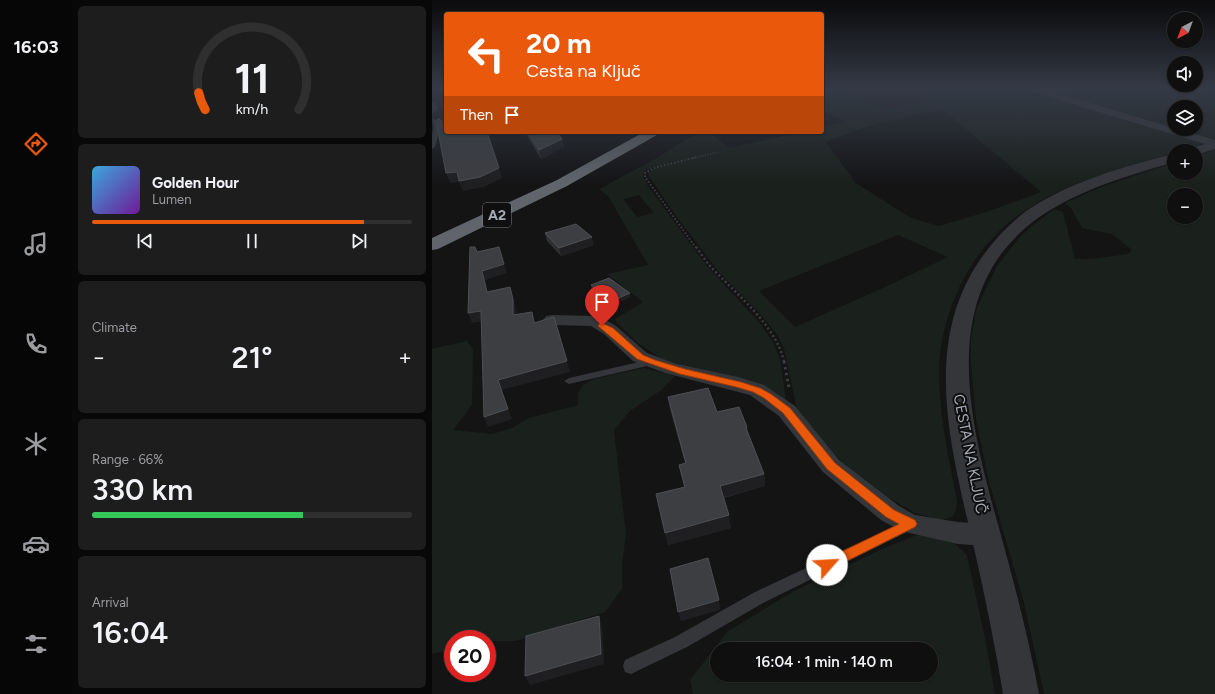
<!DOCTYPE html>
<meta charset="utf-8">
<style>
:root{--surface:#0f0f10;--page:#1d1d1e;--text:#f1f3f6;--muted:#9b9c9f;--line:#2f2f30;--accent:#ea580c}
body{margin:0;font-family:Figtree,sans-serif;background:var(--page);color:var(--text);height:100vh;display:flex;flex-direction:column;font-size:15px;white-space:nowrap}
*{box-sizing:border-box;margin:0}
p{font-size:13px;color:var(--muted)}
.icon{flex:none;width:22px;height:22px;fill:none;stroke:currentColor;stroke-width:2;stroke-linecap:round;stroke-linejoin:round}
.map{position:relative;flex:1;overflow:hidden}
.details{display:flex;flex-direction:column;gap:6px;padding:6px;background:#080809;width:360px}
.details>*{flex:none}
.top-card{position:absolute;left:12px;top:12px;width:380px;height:122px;border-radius:4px;box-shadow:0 1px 3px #0004,0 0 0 1px var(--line);background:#ea580c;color:#fff;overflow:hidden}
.needle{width:26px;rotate:221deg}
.tools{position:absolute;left:735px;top:12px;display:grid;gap:8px}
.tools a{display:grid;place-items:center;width:36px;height:36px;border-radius:50%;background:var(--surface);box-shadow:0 1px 3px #0004,0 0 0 1px var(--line);font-size:20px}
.speed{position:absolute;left:12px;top:630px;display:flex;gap:8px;font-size:20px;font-weight:700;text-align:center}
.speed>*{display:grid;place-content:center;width:52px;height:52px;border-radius:50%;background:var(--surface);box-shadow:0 1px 3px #0004,0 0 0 1px var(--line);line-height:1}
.speed .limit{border:6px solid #d22;background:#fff;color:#111}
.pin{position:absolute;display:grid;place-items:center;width:34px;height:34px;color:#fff;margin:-41px -17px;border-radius:50% 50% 50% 0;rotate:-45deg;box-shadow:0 0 4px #0007}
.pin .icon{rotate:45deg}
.me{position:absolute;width:44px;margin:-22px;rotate:64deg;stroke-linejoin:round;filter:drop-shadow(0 0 3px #0008)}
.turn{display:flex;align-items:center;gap:14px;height:84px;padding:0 16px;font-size:18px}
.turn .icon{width:52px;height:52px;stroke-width:2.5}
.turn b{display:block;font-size:28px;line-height:34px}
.then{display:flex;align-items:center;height:38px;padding:0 16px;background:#0003;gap:8px;font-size:15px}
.big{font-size:30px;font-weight:600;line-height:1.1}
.details .widget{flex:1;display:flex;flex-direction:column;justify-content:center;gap:6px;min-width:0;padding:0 14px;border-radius:6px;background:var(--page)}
.details .dial{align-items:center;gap:0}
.dial svg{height:104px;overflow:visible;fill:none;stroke:var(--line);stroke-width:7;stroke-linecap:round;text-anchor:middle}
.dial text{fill:var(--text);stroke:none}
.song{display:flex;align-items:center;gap:12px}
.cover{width:48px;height:48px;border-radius:6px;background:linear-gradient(135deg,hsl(200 70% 55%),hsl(280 70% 35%))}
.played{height:4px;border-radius:2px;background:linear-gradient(90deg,var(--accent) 85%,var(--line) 85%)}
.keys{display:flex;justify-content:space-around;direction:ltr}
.heat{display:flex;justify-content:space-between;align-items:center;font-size:22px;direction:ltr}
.charge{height:6px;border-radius:3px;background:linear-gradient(90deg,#34c759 66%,var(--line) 0)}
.trip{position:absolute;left:278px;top:642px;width:228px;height:40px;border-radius:20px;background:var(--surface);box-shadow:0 1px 3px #0004,0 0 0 1px var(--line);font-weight:600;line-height:40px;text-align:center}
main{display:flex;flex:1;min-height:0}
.tab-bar{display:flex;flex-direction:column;width:72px;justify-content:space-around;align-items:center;background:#060606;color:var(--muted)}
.tab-bar .icon{width:28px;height:28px}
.tab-bar .selected{color:var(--accent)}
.tab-bar b{font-size:18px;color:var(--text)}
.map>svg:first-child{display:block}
.green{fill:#1a201b;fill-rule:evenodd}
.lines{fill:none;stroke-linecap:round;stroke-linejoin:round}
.path-far3{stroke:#3b3d41;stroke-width:1.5;stroke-dasharray:1 1.5;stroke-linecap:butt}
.path-far2{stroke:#3b3d41;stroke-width:2;stroke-dasharray:1.5 2;stroke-linecap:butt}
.path-far1{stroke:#3b3d41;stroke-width:2.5;stroke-dasharray:2 2.5;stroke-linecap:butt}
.path{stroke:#3b3d41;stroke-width:3;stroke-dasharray:2.5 3.5;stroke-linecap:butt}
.service{fill:#35363a;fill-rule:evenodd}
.minor{fill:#35363a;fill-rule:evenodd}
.tertiary{fill:#35363a;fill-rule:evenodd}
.motorway{fill:#61656b;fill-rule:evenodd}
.wall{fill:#303033}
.shaded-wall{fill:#1f1f21}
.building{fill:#3d3e41;stroke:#4d4f53}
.route{fill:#ea580c;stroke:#983908}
.labels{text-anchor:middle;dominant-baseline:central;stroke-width:4;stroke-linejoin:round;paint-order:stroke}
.shield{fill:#0f0f10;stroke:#797d84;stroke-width:1}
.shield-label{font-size:14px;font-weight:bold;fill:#a6acb5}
.street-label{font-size:15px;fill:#a6acb5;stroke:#0f0f10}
</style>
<main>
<nav class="tab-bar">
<b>16:03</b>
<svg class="icon selected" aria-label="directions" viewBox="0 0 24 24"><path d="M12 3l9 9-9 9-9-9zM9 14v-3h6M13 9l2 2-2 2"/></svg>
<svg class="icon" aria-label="music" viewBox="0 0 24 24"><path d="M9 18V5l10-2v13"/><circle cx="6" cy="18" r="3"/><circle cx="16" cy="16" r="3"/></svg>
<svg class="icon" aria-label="phone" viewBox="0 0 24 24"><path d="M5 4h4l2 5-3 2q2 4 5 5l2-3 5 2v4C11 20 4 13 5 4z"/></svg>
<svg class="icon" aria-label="climate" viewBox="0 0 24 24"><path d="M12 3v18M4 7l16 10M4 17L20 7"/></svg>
<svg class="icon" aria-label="car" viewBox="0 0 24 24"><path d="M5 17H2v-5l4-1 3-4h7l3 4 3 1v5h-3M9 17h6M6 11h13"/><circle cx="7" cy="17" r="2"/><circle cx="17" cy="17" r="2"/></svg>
<svg class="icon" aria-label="filters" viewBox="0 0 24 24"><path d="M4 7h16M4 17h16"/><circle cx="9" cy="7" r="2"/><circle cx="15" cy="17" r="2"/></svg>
</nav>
<section class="details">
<div class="widget dial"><svg viewBox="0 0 100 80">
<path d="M14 69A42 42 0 1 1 86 69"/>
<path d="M14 69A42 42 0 0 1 9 56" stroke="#ea580c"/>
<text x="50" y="56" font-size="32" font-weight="700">11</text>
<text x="50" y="72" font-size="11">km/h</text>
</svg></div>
<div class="widget">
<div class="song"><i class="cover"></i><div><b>Golden Hour</b><p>Lumen</p></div></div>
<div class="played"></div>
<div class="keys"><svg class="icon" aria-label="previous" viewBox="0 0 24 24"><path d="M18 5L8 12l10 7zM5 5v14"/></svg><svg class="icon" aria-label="pause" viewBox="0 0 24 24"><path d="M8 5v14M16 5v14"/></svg><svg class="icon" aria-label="next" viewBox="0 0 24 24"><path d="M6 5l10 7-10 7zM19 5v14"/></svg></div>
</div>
<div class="widget"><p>Climate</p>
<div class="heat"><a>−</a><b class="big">21°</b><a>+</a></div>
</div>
<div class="widget"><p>Range · 66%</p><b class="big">330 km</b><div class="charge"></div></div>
<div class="widget"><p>Arrival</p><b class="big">16:04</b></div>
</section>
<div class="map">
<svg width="783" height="694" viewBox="0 0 783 694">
<rect width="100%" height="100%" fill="#141415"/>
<path class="green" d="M 390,88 L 403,88 L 450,110 L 489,103 L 506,97 L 486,88 L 530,88 L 535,90 L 540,88 L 593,88 L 771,143 L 747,151 L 742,151 L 742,153 C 654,179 570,197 527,288 C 515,314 507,343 507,372 C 507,415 517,459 525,501 L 524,509 L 520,517 L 509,520 L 483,513 L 447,492 L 412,464 L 385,435 L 365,409 L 352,349 L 346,336 L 330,316 L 286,271 L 241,212 L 217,176 L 216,173 L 224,168 L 223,166 L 211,172 L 211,176 L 216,186 L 275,266 L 327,322 L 341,342 L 348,359 L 354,400 L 230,359 L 207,344 L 185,323 L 183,319 L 211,302 L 175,274 L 216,265 L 176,196 L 167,189 L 225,158 L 266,132 L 277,132 L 298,148 L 369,132 L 390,132 L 390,127 L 414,122 L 390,111 ZM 510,109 L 609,192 L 557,211 L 507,226 L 479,218 L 424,183 L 394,143 L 398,140 L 440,125 ZM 207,195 L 221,212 L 221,213 L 205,217 L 191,199 ZM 466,235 L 516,257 L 453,287 L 363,327 L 327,291 Z
M 602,88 L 783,88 L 783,139 L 778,140 ZM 742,107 L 764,107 L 764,129 L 742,129 Z
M 783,150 L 783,694 L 612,694 L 592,603 L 556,478 L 544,419 L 539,365 L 539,338 L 545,307 L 565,266 L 588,237 L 600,226 L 622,209 L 631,212 L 643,259 L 659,259 L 696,254 L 700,250 L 680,234 L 650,228 L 639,208 L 633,203 L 669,187 L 742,163 L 742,173 L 764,173 L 764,156 ZM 742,195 L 764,195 L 764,217 L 742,217 Z
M 35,341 L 41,350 L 40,405 L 21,430 L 60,434 L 80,428 L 97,418 L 146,405 L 146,394 L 150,386 L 162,379 L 212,368 L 243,376 L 228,391 L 198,411 L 182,430 L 194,534 L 190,564 L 190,589 L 173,612 L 84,641 L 55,641 L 55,639 L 21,639 L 21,649 L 0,654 L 0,349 Z
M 487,534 L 506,535 L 523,544 L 535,555 L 554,643 L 563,694 L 261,694 L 258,680 L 295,632 L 360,592 L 448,550 ZM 285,649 L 499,649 L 499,675 L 285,675 Z"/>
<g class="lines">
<path class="path-far3" d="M 261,158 L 287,152"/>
<path class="path-far2" d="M 264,248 L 213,177 L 213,173 L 222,168 L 265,157"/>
<path class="path-far1" d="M 264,247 C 269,253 273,261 279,267 C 303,293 345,326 352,362"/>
<path class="path" d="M 352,361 L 357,388"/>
<path class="service" d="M 0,118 L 5,120 L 8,127 L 3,147 L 0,149 L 0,135 L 2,127 Z
M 220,359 L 224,360 L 225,362 L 224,364 L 137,384 L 132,381 L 137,378 Z
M 478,519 L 483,520 L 485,524 L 483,528 L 333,602 L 255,647 L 199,674 L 193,672 L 191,666 L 193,660 L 243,637 L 323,592 Z"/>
<path class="minor" d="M 592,88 L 607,88 L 783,140 L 783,147 L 594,90 Z
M 120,315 L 163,316 L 169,317 L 184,326 L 215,353 L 245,364 L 306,377 L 332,385 L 363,406 L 407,460 L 467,506 L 483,515 L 526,522 L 554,524 L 563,527 L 567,535 L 563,543 L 554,546 L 526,544 L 469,531 L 449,520 L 391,472 L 347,416 L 318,395 L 233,373 L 201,361 L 172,334 L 159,326 L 120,325 L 114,324 L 111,320 L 114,316 Z"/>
<path class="tertiary" d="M 0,102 L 4,103 L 6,109 L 4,111 L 0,113 Z
M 783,141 L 783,149 L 764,155 L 764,151 L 757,151 L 759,148 Z
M 742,154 L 742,162 C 695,176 646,190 606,218 C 495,298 544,443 573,550 C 586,598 598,645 607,694 L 571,694 C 563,645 553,596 542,548 C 520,452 488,344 550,257 C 562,240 577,224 594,211 C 637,182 692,166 742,154 Z"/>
<path class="motorway" d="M 212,132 L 227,132 L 225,135 L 135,186 L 6,249 L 0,250 L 0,238 L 125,180 Z"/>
</g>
<path class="wall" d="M 93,132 L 125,132 L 130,139 L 132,147 L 109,159 Z
M 113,233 L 162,245 L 129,256 L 115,241 Z
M 159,285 L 198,297 L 181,305 L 160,290 Z
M 236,397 L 285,412 L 315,427 L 316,433 L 332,474 L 333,486 L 292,498 L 299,528 L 236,545 L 224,494 L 252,487 L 247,465 L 253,463 L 238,409 Z"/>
<path class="shaded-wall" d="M 130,139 L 132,147 L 109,159 L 107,150 Z
M 67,168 L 70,178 L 52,187 L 31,191 L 27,182 L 18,183 L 14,173 L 25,172 Z
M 160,237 L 162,245 L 129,256 L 127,248 Z
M 67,247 L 75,273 L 53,280 L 58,301 L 55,292 L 50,271 Z
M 78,287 L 84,308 L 84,325 L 81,315 Z
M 198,293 L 198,297 L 181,305 L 180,301 Z
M 49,311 L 53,321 L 40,323 L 36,313 Z
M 100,312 L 103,321 L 105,333 L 102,323 Z
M 135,361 L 138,372 L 69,390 L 80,419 L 56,427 L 52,417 L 66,380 Z
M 332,474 L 333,486 L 290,498 L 288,486 Z
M 297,515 L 299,528 L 236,545 L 233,533 Z
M 287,600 L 288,610 L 249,621 L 246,612 Z
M 167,616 L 170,626 L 172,664 L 98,685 L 93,676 Z"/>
<path class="building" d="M 6,118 L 14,125 L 14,132 L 55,132 L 67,168 L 48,177 L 27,181 L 25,172 L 14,173 L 5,126 Z
M 96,132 L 125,132 L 130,139 L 107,150 Z
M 144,224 L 160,237 L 127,248 L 113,233 Z
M 38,247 L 43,247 L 45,252 L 67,247 L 72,264 L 50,271 L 55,292 L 78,287 L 81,299 L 81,315 L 100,312 L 102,323 L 122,317 L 135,361 L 66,380 L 76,409 L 52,417 L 49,311 L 36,313 Z
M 177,278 L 198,293 L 180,301 L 159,285 Z
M 276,388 L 285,412 L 307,407 L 315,427 L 314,428 L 332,474 L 288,486 L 297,515 L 233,533 L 224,494 L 253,487 L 247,465 L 254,463 L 236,397 Z
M 276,558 L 287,600 L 246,612 L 238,569 Z
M 167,616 L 169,654 L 93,676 L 94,636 Z"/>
<linearGradient id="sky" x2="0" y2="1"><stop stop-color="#0b0b0c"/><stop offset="0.48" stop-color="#343a46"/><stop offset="1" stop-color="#343a46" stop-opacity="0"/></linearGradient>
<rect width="783" height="185" fill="url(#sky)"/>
<path class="route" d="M 170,323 L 181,328 L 211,355 L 223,360 L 253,369 L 309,382 L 328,388 L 339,394 L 358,408 L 403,463 L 462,510 L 483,520 L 485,524 L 483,527 L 399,569 L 395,570 L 390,569 L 388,565 L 390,561 L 467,524 L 454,517 L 395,469 L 351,413 L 332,398 L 321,392 L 304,387 L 248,374 L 205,359 L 166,326 L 167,324 Z"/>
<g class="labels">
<rect class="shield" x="51" y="203" width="28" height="24" rx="3"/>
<g class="shield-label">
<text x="65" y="215">A2</text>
</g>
<g class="street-label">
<text transform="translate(538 454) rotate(79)">CESTA NA KLJUČ</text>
</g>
</g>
</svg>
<div class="tools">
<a><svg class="needle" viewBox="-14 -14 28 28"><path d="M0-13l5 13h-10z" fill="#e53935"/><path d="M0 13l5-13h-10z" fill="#9b9c9f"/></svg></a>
<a><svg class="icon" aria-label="sound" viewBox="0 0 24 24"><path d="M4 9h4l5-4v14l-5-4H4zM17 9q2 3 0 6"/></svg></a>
<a><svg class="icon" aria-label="layers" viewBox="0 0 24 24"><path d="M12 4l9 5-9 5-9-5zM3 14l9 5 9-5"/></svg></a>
<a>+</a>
<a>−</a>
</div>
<div class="speed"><div class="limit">20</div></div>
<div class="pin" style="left:170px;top:326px;background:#d93025"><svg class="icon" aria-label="arrive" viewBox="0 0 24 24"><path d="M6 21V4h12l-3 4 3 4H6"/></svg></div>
<svg class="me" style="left:395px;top:565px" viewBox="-20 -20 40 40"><circle r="19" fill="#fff"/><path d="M0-13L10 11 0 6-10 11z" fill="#ea580c"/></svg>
<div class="trip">16:04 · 1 min · 140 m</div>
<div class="top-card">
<div class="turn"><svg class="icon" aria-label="left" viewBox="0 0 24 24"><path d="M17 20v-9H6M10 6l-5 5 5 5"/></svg><div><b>20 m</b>Cesta na Ključ</div></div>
<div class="then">Then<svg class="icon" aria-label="arrive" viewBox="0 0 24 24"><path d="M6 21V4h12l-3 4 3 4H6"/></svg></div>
</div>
</div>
</main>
